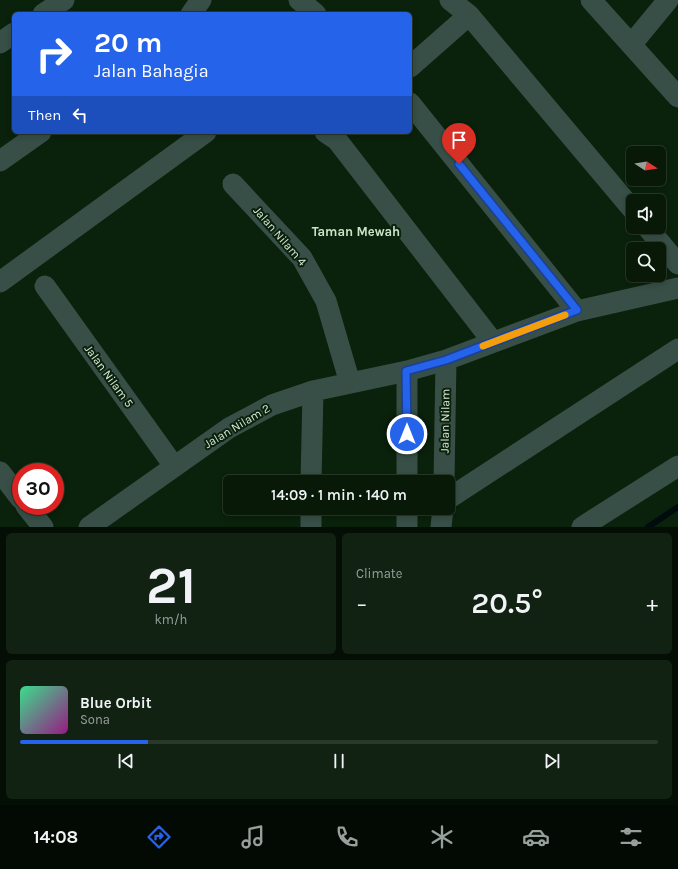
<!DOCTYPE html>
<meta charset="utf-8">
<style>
:root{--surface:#081908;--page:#112212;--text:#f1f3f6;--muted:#98a09c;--line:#293829;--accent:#2563eb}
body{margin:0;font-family:Karla,sans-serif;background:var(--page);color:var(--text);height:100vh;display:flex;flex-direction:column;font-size:15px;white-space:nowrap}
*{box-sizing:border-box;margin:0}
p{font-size:13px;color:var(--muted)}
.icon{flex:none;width:22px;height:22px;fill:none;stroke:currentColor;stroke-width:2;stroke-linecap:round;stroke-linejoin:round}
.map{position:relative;height:527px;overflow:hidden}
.details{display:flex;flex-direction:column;gap:6px;padding:6px;background:#040e04;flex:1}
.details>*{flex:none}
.hud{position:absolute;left:12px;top:12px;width:400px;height:122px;border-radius:6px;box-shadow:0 2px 6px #0003,0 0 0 1px var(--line);background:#2563eb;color:#fff;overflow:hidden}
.needle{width:26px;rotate:102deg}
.buttons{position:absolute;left:626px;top:146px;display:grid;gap:8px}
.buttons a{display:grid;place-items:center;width:40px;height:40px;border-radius:6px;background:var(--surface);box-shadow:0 2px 6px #0003,0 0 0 1px var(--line);font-size:20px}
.speed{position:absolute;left:12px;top:463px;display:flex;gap:8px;font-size:20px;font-weight:700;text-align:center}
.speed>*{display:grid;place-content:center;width:52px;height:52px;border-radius:50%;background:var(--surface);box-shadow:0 2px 6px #0003,0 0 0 1px var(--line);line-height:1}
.speed .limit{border:6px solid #d22;background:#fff;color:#111}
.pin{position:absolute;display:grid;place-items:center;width:34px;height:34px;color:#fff;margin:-41px -17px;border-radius:50% 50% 50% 0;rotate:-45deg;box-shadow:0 0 4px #0007}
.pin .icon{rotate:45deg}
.me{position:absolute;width:44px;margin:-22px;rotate:0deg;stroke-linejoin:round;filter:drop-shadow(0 0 3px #0008)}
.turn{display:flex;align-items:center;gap:14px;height:84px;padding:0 16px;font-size:18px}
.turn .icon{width:52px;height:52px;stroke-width:2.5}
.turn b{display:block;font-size:28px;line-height:34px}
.then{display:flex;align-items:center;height:38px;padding:0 16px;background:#0003;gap:8px;font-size:15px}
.big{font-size:30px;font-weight:600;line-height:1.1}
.details .widget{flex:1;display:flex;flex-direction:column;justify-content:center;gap:6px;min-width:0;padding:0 14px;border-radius:6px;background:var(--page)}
.details .dial{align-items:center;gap:0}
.dial b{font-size:52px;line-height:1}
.song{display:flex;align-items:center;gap:12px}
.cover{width:48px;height:48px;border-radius:6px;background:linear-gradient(135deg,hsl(150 70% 55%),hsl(310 70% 35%))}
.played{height:4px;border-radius:2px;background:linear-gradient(90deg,var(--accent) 20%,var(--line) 20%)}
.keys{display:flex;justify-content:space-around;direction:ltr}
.heat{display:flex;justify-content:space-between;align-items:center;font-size:22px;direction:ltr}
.details .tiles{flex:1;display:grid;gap:6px;grid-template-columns:1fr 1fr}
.widget:last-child{grid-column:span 2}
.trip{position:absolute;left:223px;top:475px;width:232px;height:40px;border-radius:6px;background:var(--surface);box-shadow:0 2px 6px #0003,0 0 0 1px var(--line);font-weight:600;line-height:40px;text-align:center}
.tabs{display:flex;height:64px;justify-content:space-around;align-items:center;background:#030a03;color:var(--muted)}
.tabs .icon{width:28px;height:28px}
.tabs .active{color:var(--accent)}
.tabs b{font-size:18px;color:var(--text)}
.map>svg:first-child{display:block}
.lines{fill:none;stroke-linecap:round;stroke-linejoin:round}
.stream{stroke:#000b0d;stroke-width:6}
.minor{stroke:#374f47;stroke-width:21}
.route-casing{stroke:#184099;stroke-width:10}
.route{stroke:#2563eb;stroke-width:7}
.slow{stroke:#f59e0b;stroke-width:7}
.labels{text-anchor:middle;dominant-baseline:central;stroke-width:4;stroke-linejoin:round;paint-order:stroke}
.street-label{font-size:12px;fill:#d8e7d8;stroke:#0a210b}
.neighbourhood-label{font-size:13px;font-weight:bold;fill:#c9e5c8;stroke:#0a210b}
</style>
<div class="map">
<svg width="678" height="527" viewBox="0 0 678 527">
<rect width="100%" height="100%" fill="#0a210b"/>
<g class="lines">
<path class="stream" d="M 648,527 L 678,507"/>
<path class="minor" d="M 299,0 L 316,14
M 450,0 L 469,15 L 633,210
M 591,0 L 678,97
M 43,14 L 64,0
M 191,14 L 201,0
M 0,43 L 14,33
M 631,45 L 668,0
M 410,67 L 469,15
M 410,103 L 577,311
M 325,132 L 337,140 L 493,342
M 0,161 L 41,132
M 233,184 L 302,258 L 326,301 L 350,383
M 647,227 L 678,264
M 0,282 L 206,132
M 45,286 L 174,466
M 407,371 L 407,482
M 0,472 L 21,499
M 311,482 L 313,391
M 444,482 L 446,360
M 448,499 L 678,349
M 26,506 L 43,527
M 407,508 L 407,527
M 89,527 L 229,428 L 272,405 L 313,391 L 407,371 L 446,360 L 577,311 L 678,288
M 311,527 L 311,508
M 441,527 L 443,508
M 582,527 L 678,466"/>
</g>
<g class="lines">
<defs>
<path id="route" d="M 407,434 L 406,371 L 446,360 L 577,310 L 459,164"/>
</defs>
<use href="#route" class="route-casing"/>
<use href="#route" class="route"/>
<path class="slow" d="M 483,346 L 565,315"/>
</g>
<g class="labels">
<g class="street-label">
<text transform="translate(280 236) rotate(49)">Jalan Nilam 4</text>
<text transform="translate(109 376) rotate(54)">Jalan Nilam 5</text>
<text transform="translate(445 421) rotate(-89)">Jalan Nilam</text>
<text transform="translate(237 426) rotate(-31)">Jalan Nilam 2</text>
</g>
<g class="neighbourhood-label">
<text x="356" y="231">Taman Mewah</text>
</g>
</g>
</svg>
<div class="buttons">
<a><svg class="needle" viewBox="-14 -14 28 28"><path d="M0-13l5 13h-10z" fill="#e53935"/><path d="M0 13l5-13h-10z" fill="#98a09c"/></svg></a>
<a><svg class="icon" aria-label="sound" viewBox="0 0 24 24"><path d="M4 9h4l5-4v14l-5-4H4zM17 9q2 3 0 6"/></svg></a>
<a><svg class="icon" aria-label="search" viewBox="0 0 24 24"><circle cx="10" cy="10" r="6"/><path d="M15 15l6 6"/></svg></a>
</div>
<div class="speed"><div class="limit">30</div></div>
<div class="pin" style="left:459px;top:164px;background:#d93025"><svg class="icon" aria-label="arrive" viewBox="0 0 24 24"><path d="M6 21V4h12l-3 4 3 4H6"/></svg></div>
<svg class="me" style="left:407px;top:434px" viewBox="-20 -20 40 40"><circle r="17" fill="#2563eb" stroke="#fff" stroke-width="3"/><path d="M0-11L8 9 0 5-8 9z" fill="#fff"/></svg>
<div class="trip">14:09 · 1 min · 140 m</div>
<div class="hud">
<div class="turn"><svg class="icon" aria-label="right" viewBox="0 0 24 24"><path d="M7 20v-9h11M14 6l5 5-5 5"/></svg><div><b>20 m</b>Jalan Bahagia</div></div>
<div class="then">Then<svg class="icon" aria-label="left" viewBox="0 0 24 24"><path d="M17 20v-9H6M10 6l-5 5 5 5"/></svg></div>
</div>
</div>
<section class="details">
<div class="tiles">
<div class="widget dial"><b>21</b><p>km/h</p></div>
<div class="widget"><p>Climate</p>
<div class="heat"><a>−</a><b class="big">20.5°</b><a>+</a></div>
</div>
<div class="widget">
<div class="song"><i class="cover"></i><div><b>Blue Orbit</b><p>Sona</p></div></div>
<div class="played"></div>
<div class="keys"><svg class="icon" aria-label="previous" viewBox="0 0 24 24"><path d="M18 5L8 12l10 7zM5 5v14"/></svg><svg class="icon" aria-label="pause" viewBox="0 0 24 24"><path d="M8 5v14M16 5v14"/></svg><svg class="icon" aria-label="next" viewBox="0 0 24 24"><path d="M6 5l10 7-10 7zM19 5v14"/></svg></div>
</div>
</div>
</section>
<nav class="tabs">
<b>14:08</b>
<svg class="icon active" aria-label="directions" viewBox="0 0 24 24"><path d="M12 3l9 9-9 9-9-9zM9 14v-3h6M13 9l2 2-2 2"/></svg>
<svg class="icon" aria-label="music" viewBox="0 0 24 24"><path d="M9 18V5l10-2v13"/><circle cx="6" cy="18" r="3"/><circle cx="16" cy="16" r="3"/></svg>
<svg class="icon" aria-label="phone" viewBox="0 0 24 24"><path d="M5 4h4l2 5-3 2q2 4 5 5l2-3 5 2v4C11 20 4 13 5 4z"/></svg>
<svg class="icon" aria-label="climate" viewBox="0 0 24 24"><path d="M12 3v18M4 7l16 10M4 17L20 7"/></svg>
<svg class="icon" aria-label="car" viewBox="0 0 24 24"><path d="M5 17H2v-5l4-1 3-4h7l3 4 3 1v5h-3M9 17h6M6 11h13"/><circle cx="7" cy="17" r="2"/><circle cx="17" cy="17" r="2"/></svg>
<svg class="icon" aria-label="filters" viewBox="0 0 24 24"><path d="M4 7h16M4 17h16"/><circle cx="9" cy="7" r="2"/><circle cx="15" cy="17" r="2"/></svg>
</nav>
